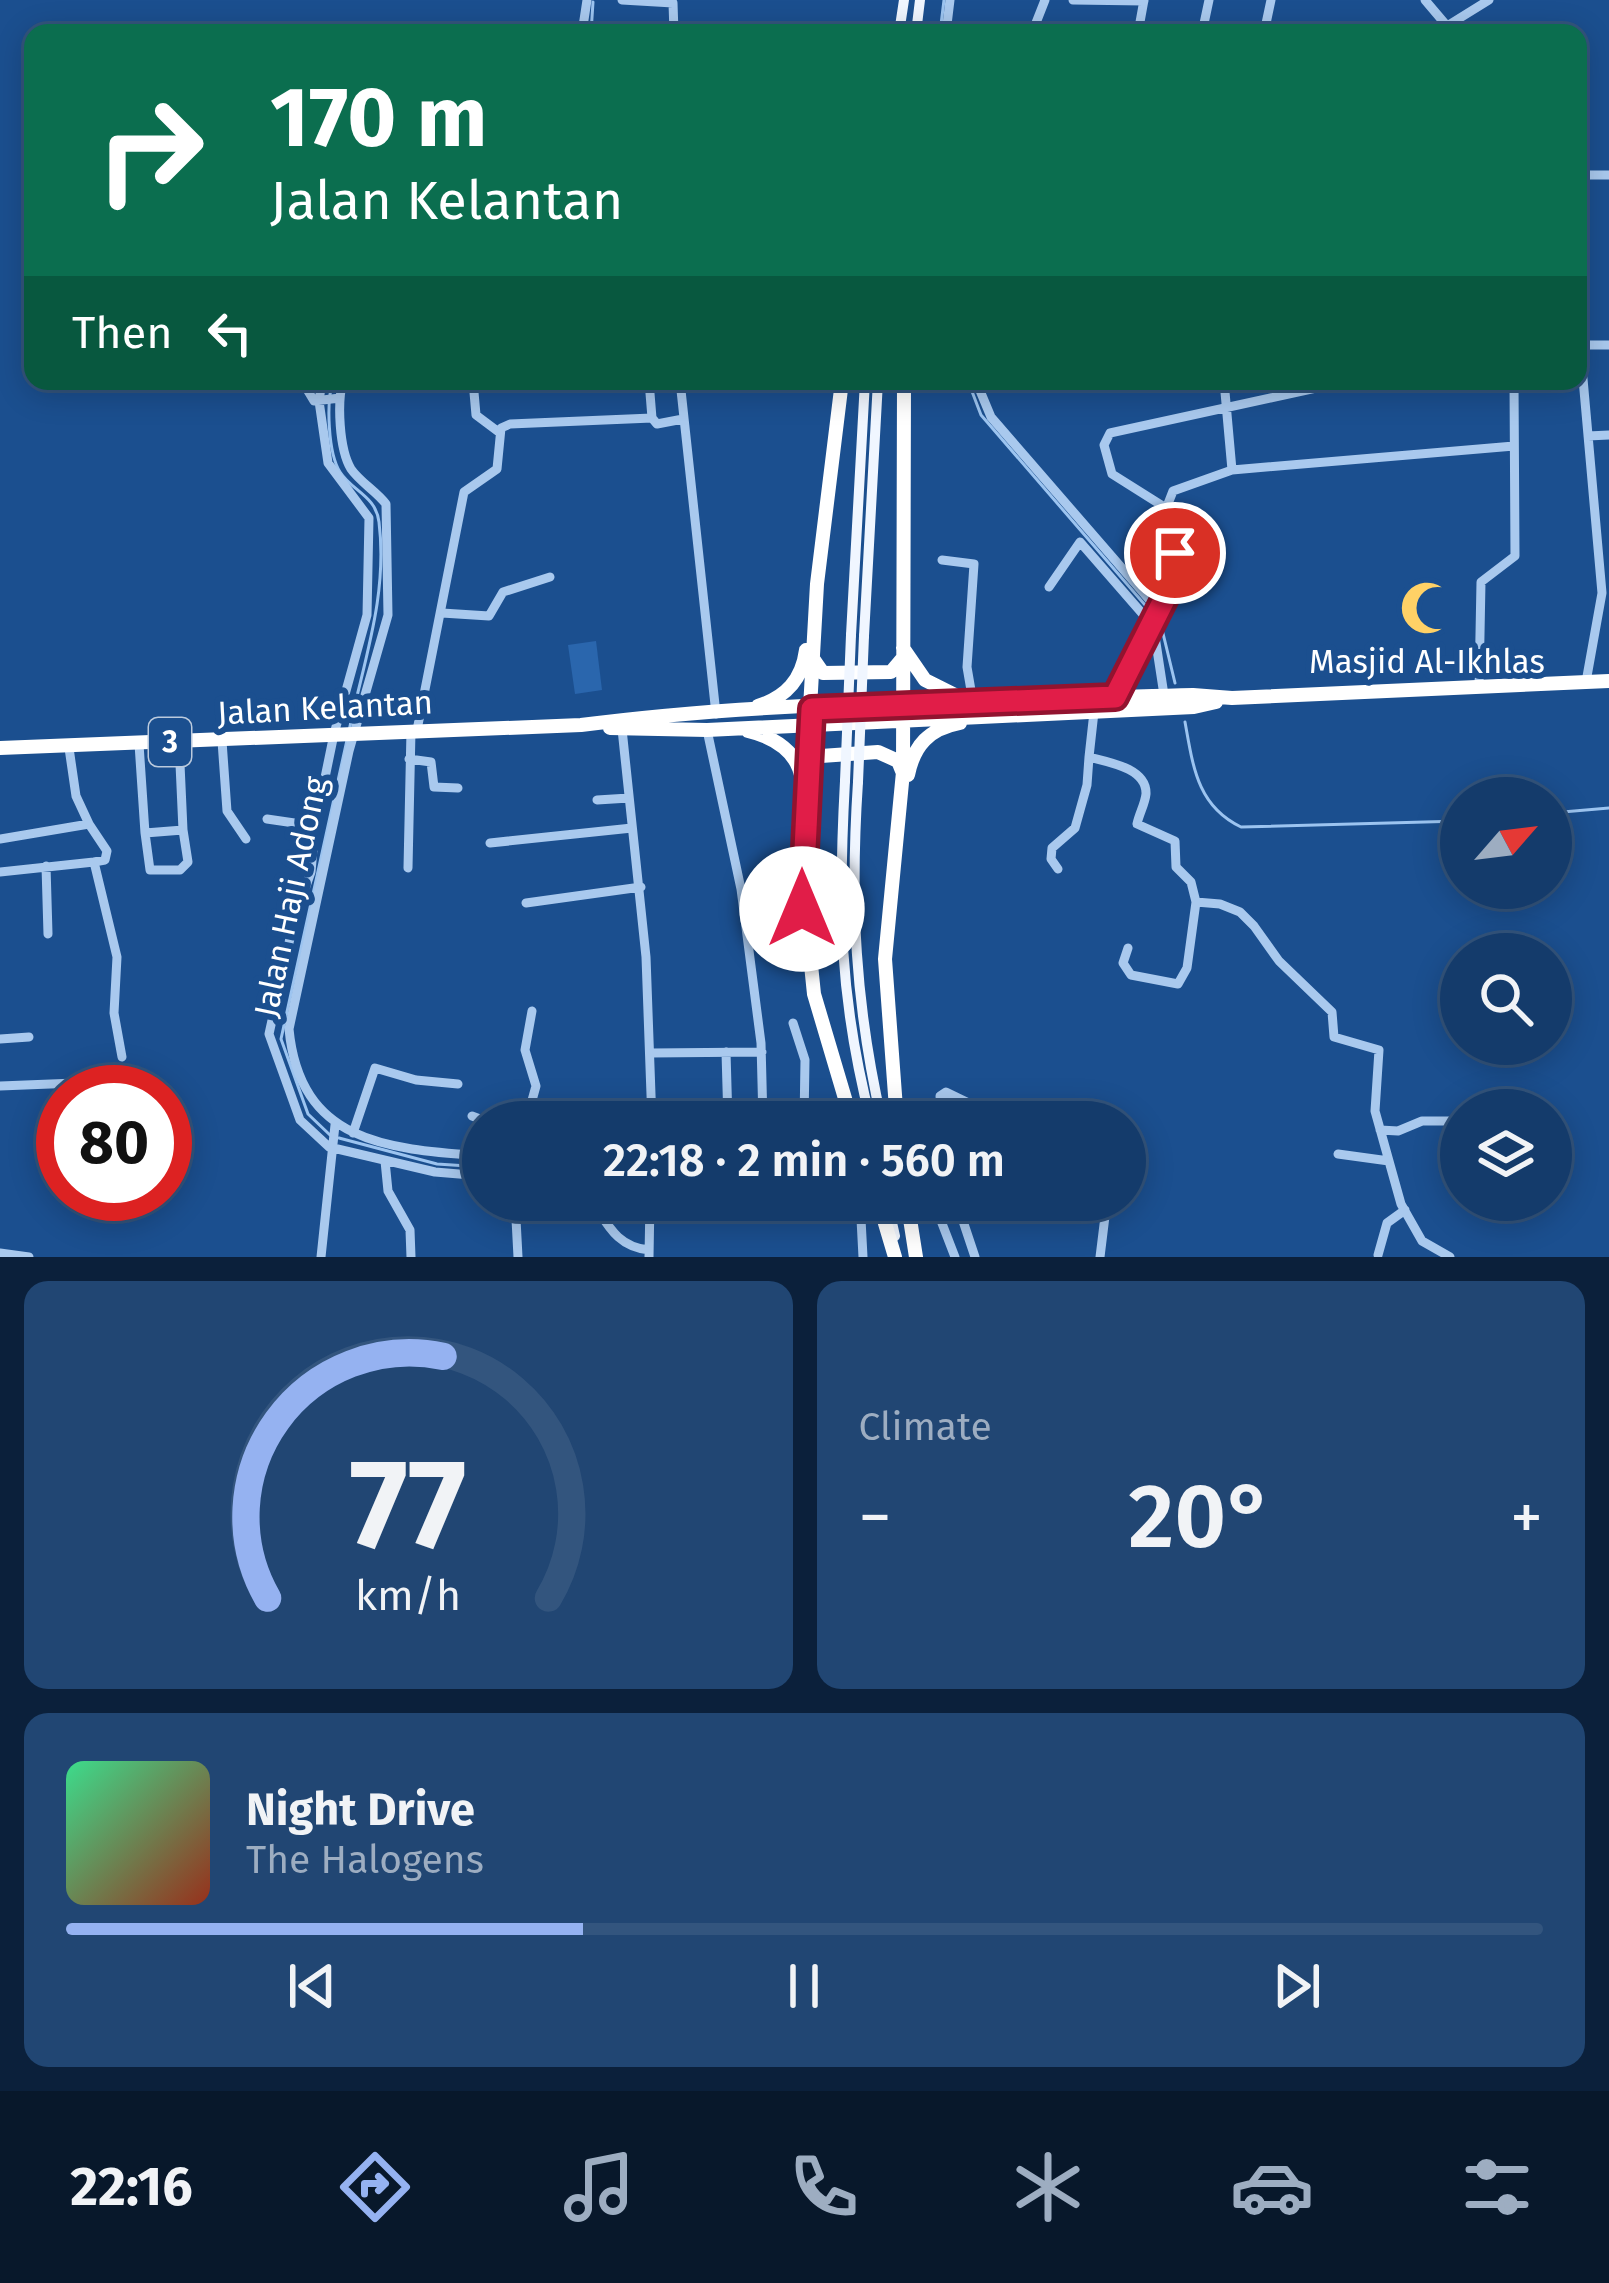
<!DOCTYPE html>
<meta charset="utf-8">
<style>
:root{--surface:#143b6b;--page:#214673;--text:#f1f3f6;--muted:#9dadc1;--line:#33557e;--accent:#95b2f1}
body{margin:0;font-family:"Fira Sans",sans-serif;background:var(--page);color:var(--text);height:100vh;display:flex;flex-direction:column;font-size:45px;white-space:nowrap}
*{box-sizing:border-box;margin:0}
p{font-size:39px;color:var(--muted)}
.icon{flex:none;width:66px;height:66px;fill:none;stroke:currentColor;stroke-width:2;stroke-linecap:round;stroke-linejoin:round}
.map{position:relative;height:1257px;overflow:hidden}
.details{display:flex;flex-direction:column;gap:24px;padding:24px;background:#0b203b;flex:1}
.details>*{flex:none}
.top-card{position:absolute;left:24px;top:24px;width:1563px;height:366px;border-radius:24px;box-shadow:0 6px 30px #0003,0 0 0 3px var(--line);background:#0b6e4f;color:#fff;overflow:hidden}
.needle{width:78px;rotate:62deg}
.controls{position:absolute;left:1440px;top:777px;display:grid;gap:24px}
.controls a{display:grid;place-items:center;width:132px;height:132px;border-radius:50%;background:var(--surface);box-shadow:0 6px 30px #0003,0 0 0 3px var(--line);font-size:60px}
.speed{position:absolute;left:36px;top:1065px;display:flex;gap:24px;font-size:60px;font-weight:700;text-align:center}
.speed>*{display:grid;place-content:center;width:156px;height:156px;border-radius:50%;background:var(--surface);box-shadow:0 6px 30px #0003,0 0 0 3px var(--line);line-height:1}
.speed .limit{border:18px solid #d22;background:#fff;color:#111}
.pin{position:absolute;display:grid;place-items:center;width:102px;height:102px;color:#fff;margin:-51px;border:6px solid #fff;border-radius:50%;box-shadow:0 3px 12px #0007}
.me{position:absolute;width:132px;margin:-66px;rotate:0deg;stroke-linejoin:round;filter:drop-shadow(0 0 9px #0008)}
.turn{display:flex;align-items:center;gap:42px;height:252px;padding:0 48px;font-size:54px}
.turn .icon{width:156px;height:156px;stroke-width:2.5}
.turn b{display:block;font-size:84px;line-height:102px}
.then{display:flex;align-items:center;height:114px;padding:0 48px;background:#0003;gap:24px;font-size:45px}
.big{font-size:90px;font-weight:600;line-height:1.1}
.details .widget{flex:1;display:flex;flex-direction:column;justify-content:center;gap:18px;min-width:0;padding:0 42px;border-radius:24px;background:var(--page)}
.details .dial{align-items:center;gap:0}
.dial svg{height:312px;overflow:visible;fill:none;stroke:var(--line);stroke-width:7;stroke-linecap:round;text-anchor:middle}
.dial text{fill:var(--text);stroke:none}
.song{display:flex;align-items:center;gap:36px}
.cover{width:144px;height:144px;border-radius:18px;background:linear-gradient(135deg,hsl(150 70% 55%),hsl(10 70% 35%))}
.played{height:12px;border-radius:6px;background:linear-gradient(90deg,var(--accent) 35%,var(--line) 35%)}
.keys{display:flex;justify-content:space-around;direction:ltr}
.heat{display:flex;justify-content:space-between;align-items:center;font-size:66px;direction:ltr}
.details .tiles{flex:1;display:grid;gap:24px;grid-template-columns:1fr 1fr}
.widget:last-child{grid-column:span 2}
.trip{position:absolute;left:462px;top:1101px;width:684px;height:120px;border-radius:60px;background:var(--surface);box-shadow:0 6px 30px #0003,0 0 0 3px var(--line);font-weight:600;line-height:120px;text-align:center}
.menu{display:flex;height:192px;justify-content:space-around;align-items:center;background:#08182b;color:var(--muted)}
.menu .icon{width:84px;height:84px}
.menu .current{color:var(--accent)}
.menu b{font-size:54px;color:var(--text)}
.map>svg:first-child{display:block}
.lines{fill:none;stroke-linecap:round;stroke-linejoin:round}
.stream{stroke:#9cc4f0;stroke-width:3}
.building{fill:#2a66ad}
.minor{stroke:#a9c9ee;stroke-width:9}
.major{stroke:#f0f6ff;stroke-width:10}
.highway{stroke:#fff;stroke-width:14}
.major-bridge{stroke:#f0f6ff;stroke-width:10}
.route-casing{stroke:#92132f;stroke-width:30}
.route{stroke:#e11d48;stroke-width:21}
.labels{text-anchor:middle;dominant-baseline:central;stroke-width:12;stroke-linejoin:round;paint-order:stroke}
.shield{fill:#1b4f8f;stroke:#bbcadd;stroke-width:3}
.shield-label{font-size:30px;font-weight:bold;fill:#fff}
.poi-label{font-size:33px;fill:#fff;stroke:#1b4f8f}
.street-label{font-size:33px;fill:#fff;stroke:#1b4f8f}
</style>
<div class="map">
<svg width="1609" height="1257" viewBox="0 0 1609 1257">
<rect width="100%" height="100%" fill="#1b4f8f"/>
<g class="lines">
<path class="stream" d="M 591,33 L 593,2
M 940,33 L 944,0
M 333,381 C 326,402 328,453 340,472 C 352,491 376,496 379,522 C 388,595 364,660 349,731
M 968,381 L 981,415 L 1152,613
M 1161,625 L 1175,683
M 1185,722 C 1193,766 1197,806 1241,827 L 1461,821
M 1551,813 L 1609,808
M 330,1135 L 308,1114 L 281,1039 L 347,740
M 339,1138 L 437,1164 L 483,1167"/>
</g>
<path class="building" d="M 596,641 L 602,690 L 575,694 L 568,645 Z"/>
<g class="lines">
<path class="minor" d="M 622,0 L 673,3 L 674,33
M 1073,0 L 1144,1
M 1425,0 L 1447,26
M 582,33 L 587,0
M 946,33 L 950,0
M 1032,33 L 1045,0
M 1138,33 L 1144,0
M 1202,33 L 1209,0
M 1264,33 L 1271,0
M 1444,33 L 1447,26 L 1489,0
M 1578,175 L 1609,175
M 1578,345 L 1609,345
M 1580,345 L 1602,593 L 1586,682
M 302,381 L 314,401 L 340,398
M 322,381 L 319,401 L 328,463 L 369,518 L 367,615 L 334,734 L 315,826 L 311,872 L 294,920 L 269,1034 L 300,1120 L 329,1147 L 435,1172 L 483,1176
M 343,381 C 337,402 339,449 351,469 C 360,482 376,491 386,504 L 388,615 L 349,751 L 289,1029 C 300,1144 389,1149 483,1156
M 473,381 L 476,415 L 500,433
M 649,381 L 652,418 L 657,424 L 683,419
M 680,381 L 716,714
M 976,381 L 991,417 L 1160,612
M 1224,381 L 1232,470
M 1588,436 L 1609,435
M 1166,508 L 1112,474 L 1104,445 L 1110,433 L 1348,381
M 942,560 L 974,564 L 967,667 L 973,702
M 1049,587 L 1080,542 L 1154,627 L 1115,697
M 442,613 L 489,616 L 503,592 L 550,577
M 1479,686 L 1481,582 L 1515,556 L 1514,381
M 1164,695 L 1154,630 L 1176,572 L 1166,509 L 1173,491 L 1232,470 L 1514,446
M 1094,712 L 1089,757 C 1108,762 1147,768 1146,794 C 1145,804 1139,814 1137,824 L 1175,841 L 1176,867 L 1191,882 L 1196,902 L 1220,904 L 1240,912 L 1254,926 L 1279,961 L 1332,1012 L 1334,1037 L 1379,1050 L 1375,1111 L 1401,1204 L 1422,1241 L 1450,1257
M 622,729 L 646,957 L 652,1122
M 417,730 L 464,492 L 497,469 L 501,428 L 510,424 L 652,418
M 707,730 L 741,889 L 761,1043 L 763,1122
M 222,741 L 227,811 L 246,839
M 139,744 L 145,833 L 183,830 L 179,742
M 409,759 L 431,762 L 434,787 L 458,788
M 597,800 L 629,798
M 267,819 L 315,826
M 89,824 L 107,851 L 105,860 L 94,862
M 145,833 L 150,870 L 180,870 L 188,862 L 183,830
M 0,839 L 89,824 L 76,796 L 69,748
M 490,843 L 632,828
M 46,866 L 48,934
M 408,868 L 411,731
M 1058,869 L 1051,859 L 1052,848 L 1075,828 L 1087,785 L 1089,757
M 0,872 L 94,862 L 117,957 L 114,1013 L 122,1057
M 526,903 L 641,887
M 1128,948 L 1123,963 L 1131,975 L 1178,984 L 1187,968 L 1196,902
M 793,1023 L 805,1060 L 804,1122
M 0,1039 L 29,1037
M 726,1052 L 728,1122
M 651,1053 L 762,1052
M 0,1086 L 126,1081
M 472,1116 L 488,1122
M 526,1122 L 536,1086 L 525,1050 L 532,1011
M 942,1122 L 940,1096 L 946,1092 L 977,1107 L 1033,1122
M 1380,1130 L 1398,1131 L 1422,1121 L 1456,1121 L 1461,1127
M 353,1133 L 375,1068 L 416,1080 L 458,1084
M 1338,1154 L 1389,1161
M 385,1161 L 388,1191 L 410,1230 L 411,1257
M 1452,1169 L 1461,1134
M 515,1200 L 518,1257
M 591,1200 C 608,1225 617,1247 649,1250
M 860,1200 L 863,1257
M 933,1200 L 955,1257
M 956,1200 L 975,1257
M 0,1253 L 29,1257
M 1378,1255 L 1387,1223 L 1405,1210
M 321,1257 L 335,1125
M 649,1257 L 650,1200
M 1100,1257 L 1107,1200"/>
<path class="major" d="M 899,33 L 904,0
M 916,33 L 920,0
M 851,635 L 865,381
M 864,636 L 878,381
M 845,781 C 838,909 839,997 871,1122
M 858,782 C 850,903 855,1004 882,1122
M 887,1200 L 895,1236"/>
<path class="highway" d="M 842,381 L 817,584 L 801,868 L 814,994 L 852,1122
M 903,648 L 925,680 L 965,700
M 814,660 L 823,673 L 891,672 L 902,659
M 758,706 C 786,697 802,680 806,650
M 610,728 L 707,730 L 1194,707 L 1216,702
M 748,731 C 774,737 799,752 802,781
M 0,748 L 581,725 C 781,699 991,701 1193,695 L 1232,698 L 1609,681
M 808,768 L 821,756 L 878,752 L 898,761 L 902,771
M 908,775 C 914,745 929,729 960,723
M 897,1122 L 885,959 L 903,772 L 904,381
M 878,1200 L 895,1257
M 907,1200 L 916,1257"/>
<path class="major-bridge" d="M 845,781 L 851,635
M 858,782 L 864,636"/>
</g>
<g class="lines">
<defs>
<path id="route" d="M 802,909 L 812,709 L 1115,697 L 1172,584 L 1175,553"/>
</defs>
<use href="#route" class="route-casing"/>
<use href="#route" class="route"/>
</g>
<defs>
<symbol id="mosque-bare" viewBox="-9 -9 18 18"><path d="M3.5-4.9A6 6 0 1 0 3.5 4.9A5 5 0 1 1 3.5-4.9Z" fill="#ffd166" stroke="#1b4f8f" stroke-width="2.5" paint-order="stroke"/></symbol>
</defs>
<g fill-rule="evenodd">
<use href="#mosque-bare" x="1389" y="570" width="76" height="76"/>
</g>
<g class="labels">
<rect class="shield" x="149" y="718" width="42" height="48" rx="9"/>
<g class="shield-label">
<text x="170" y="742">3</text>
</g>
<g class="poi-label">
<text x="1427" y="662">Masjid Al-Ikhlas</text>
</g>
<g class="street-label">
<text transform="translate(325 708) rotate(-3)">Jalan Kelantan</text>
<text transform="translate(291 897) rotate(-78)">Jalan Haji Adong</text>
</g>
</g>
</svg>
<div class="controls">
<a><svg class="needle" viewBox="-14 -14 28 28"><path d="M0-13l5 13h-10z" fill="#e53935"/><path d="M0 13l5-13h-10z" fill="#9dadc1"/></svg></a>
<a><svg class="icon" aria-label="search" viewBox="0 0 24 24"><circle cx="10" cy="10" r="6"/><path d="M15 15l6 6"/></svg></a>
<a><svg class="icon" aria-label="layers" viewBox="0 0 24 24"><path d="M12 4l9 5-9 5-9-5zM3 14l9 5 9-5"/></svg></a>
</div>
<div class="speed"><div class="limit">80</div></div>
<div class="pin" style="left:1175px;top:553px;background:#d93025"><svg class="icon" aria-label="arrive" viewBox="0 0 24 24"><path d="M6 21V4h12l-3 4 3 4H6"/></svg></div>
<svg class="me" style="left:802px;top:909px" viewBox="-20 -20 40 40"><circle r="19" fill="#fff"/><path d="M0-13L10 11 0 6-10 11z" fill="#e11d48"/></svg>
<div class="trip">22:18 · 2 min · 560 m</div>
<div class="top-card">
<div class="turn"><svg class="icon" aria-label="right" viewBox="0 0 24 24"><path d="M7 20v-9h11M14 6l5 5-5 5"/></svg><div><b>170 m</b>Jalan Kelantan</div></div>
<div class="then">Then<svg class="icon" aria-label="left" viewBox="0 0 24 24"><path d="M17 20v-9H6M10 6l-5 5 5 5"/></svg></div>
</div>
</div>
<section class="details">
<div class="tiles">
<div class="widget dial"><svg viewBox="0 0 100 80">
<path d="M14 69A42 42 0 1 1 86 69"/>
<path d="M14 69A42 42 0 0 1 59 7" stroke="#95b2f1"/>
<text x="50" y="56" font-size="32" font-weight="700">77</text>
<text x="50" y="72" font-size="11">km/h</text>
</svg></div>
<div class="widget"><p>Climate</p>
<div class="heat"><a>−</a><b class="big">20°</b><a>+</a></div>
</div>
<div class="widget">
<div class="song"><i class="cover"></i><div><b>Night Drive</b><p>The Halogens</p></div></div>
<div class="played"></div>
<div class="keys"><svg class="icon" aria-label="previous" viewBox="0 0 24 24"><path d="M18 5L8 12l10 7zM5 5v14"/></svg><svg class="icon" aria-label="pause" viewBox="0 0 24 24"><path d="M8 5v14M16 5v14"/></svg><svg class="icon" aria-label="next" viewBox="0 0 24 24"><path d="M6 5l10 7-10 7zM19 5v14"/></svg></div>
</div>
</div>
</section>
<nav class="menu">
<b>22:16</b>
<svg class="icon current" aria-label="directions" viewBox="0 0 24 24"><path d="M12 3l9 9-9 9-9-9zM9 14v-3h6M13 9l2 2-2 2"/></svg>
<svg class="icon" aria-label="music" viewBox="0 0 24 24"><path d="M9 18V5l10-2v13"/><circle cx="6" cy="18" r="3"/><circle cx="16" cy="16" r="3"/></svg>
<svg class="icon" aria-label="phone" viewBox="0 0 24 24"><path d="M5 4h4l2 5-3 2q2 4 5 5l2-3 5 2v4C11 20 4 13 5 4z"/></svg>
<svg class="icon" aria-label="climate" viewBox="0 0 24 24"><path d="M12 3v18M4 7l16 10M4 17L20 7"/></svg>
<svg class="icon" aria-label="car" viewBox="0 0 24 24"><path d="M5 17H2v-5l4-1 3-4h7l3 4 3 1v5h-3M9 17h6M6 11h13"/><circle cx="7" cy="17" r="2"/><circle cx="17" cy="17" r="2"/></svg>
<svg class="icon" aria-label="filters" viewBox="0 0 24 24"><path d="M4 7h16M4 17h16"/><circle cx="9" cy="7" r="2"/><circle cx="15" cy="17" r="2"/></svg>
</nav>
